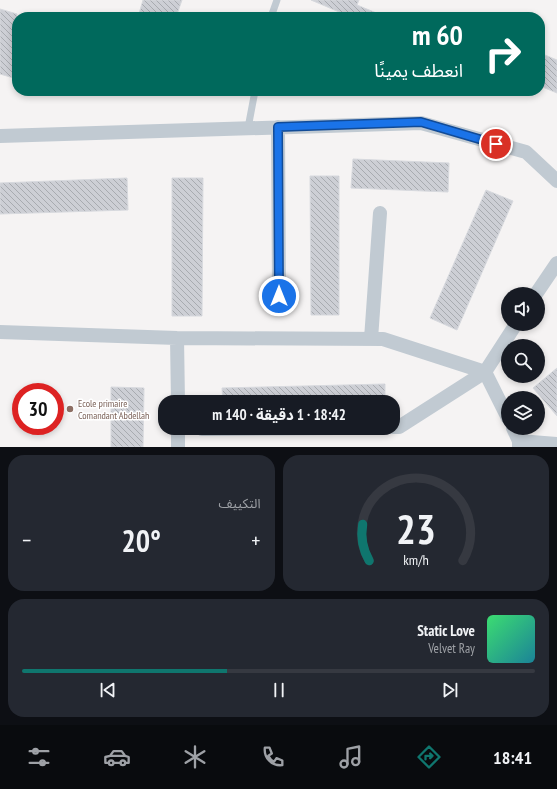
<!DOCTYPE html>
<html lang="ar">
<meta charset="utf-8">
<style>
:root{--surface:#171b24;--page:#242831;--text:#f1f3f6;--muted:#9ea1a6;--line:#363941;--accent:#0f766e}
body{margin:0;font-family:"PT Sans Narrow","Noto Sans Arabic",sans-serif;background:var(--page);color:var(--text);direction:rtl;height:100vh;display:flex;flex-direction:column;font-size:15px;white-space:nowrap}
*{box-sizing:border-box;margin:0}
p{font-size:13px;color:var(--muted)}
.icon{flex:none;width:22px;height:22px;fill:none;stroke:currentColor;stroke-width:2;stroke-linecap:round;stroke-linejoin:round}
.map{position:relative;height:447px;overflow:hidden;direction:ltr}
.sheet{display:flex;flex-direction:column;gap:8px;padding:8px;background:#0d0f14;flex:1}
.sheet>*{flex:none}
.hud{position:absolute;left:12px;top:12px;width:533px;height:84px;border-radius:16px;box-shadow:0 2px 6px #0003;direction:rtl;background:#00695c;color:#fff;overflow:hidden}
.tools{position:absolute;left:501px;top:287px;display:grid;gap:8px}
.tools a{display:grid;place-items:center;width:44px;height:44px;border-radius:50%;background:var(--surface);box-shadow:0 2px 6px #0003;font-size:20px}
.speed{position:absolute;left:12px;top:383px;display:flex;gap:8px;font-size:20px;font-weight:700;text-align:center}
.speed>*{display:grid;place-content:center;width:52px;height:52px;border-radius:50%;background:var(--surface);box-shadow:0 2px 6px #0003;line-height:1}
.speed .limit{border:6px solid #d22;background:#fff;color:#111}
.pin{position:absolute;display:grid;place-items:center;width:34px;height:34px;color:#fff;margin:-17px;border:2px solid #fff;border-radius:50%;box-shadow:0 1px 4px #0007}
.me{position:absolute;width:44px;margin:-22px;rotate:0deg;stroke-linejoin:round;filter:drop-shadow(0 0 3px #0008)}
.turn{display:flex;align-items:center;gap:14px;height:84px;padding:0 16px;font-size:18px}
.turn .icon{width:52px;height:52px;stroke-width:2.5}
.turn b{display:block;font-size:28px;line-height:34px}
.big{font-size:30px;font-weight:700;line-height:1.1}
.sheet .tile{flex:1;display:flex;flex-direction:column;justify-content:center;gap:6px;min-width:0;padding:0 14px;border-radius:16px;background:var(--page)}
.sheet .dial{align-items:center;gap:0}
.dial svg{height:104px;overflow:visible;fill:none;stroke:var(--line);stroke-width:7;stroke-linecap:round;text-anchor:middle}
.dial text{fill:var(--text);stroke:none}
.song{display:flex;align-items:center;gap:12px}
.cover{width:48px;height:48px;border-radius:6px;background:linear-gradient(135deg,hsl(140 70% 55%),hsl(190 70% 35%))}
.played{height:4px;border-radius:2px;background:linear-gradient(90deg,var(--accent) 40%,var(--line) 40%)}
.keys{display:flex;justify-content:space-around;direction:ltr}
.heat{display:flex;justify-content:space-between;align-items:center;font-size:22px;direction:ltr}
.sheet .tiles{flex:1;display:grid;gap:8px;grid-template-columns:1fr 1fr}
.tile:last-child{grid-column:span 2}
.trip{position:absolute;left:158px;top:395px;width:242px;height:40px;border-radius:16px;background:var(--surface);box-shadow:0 2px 6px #0003;font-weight:700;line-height:40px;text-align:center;direction:rtl}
.tab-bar{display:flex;height:64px;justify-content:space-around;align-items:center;background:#090b0e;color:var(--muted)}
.tab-bar .icon{width:28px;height:28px}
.tab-bar .on{color:var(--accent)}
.tab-bar b{font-size:18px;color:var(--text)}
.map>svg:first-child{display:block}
.building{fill:url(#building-back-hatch);stroke:#d7d9de}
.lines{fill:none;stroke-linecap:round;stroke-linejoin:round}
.lane{stroke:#c1cad2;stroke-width:7}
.street{stroke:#c1cad2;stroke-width:14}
.route-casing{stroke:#114b97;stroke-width:10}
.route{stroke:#1a73e8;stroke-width:7}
.education-dot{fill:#8d6e63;stroke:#fff;stroke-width:1.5}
.labels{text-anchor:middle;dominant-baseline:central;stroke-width:3;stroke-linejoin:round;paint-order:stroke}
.education-label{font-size:10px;fill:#785e54;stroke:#fff;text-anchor:start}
</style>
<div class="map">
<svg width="557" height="447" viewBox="0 0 557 447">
<defs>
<pattern id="building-back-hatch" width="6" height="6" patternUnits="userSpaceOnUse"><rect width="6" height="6" fill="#cdcfd5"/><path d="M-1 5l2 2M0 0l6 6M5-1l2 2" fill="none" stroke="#a8abb0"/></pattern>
</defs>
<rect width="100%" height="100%" fill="#f5f3f3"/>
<path class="building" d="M 143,0 L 182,0 L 176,17 L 138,17 Z
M 311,0 L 359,0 L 357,5 L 386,17 L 351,17 Z
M 0,9 L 17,14 L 17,79 L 0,74 Z
M 540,53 L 557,60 L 557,93 L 540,86 Z
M 353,159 L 449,163 L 448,192 L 351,188 Z
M 310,176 L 339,176 L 339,315 L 311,315 Z
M 127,178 L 128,210 L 0,214 L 0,183 Z
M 172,178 L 203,178 L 202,316 L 172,316 Z
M 486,190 L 513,201 L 457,330 L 430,318 Z
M 557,368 L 557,416 L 533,388 Z
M 385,384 L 385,402 L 223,402 L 222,388 Z
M 111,387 L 144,388 L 143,447 L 111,447 Z"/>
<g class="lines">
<path class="lane" d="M 271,17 L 277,0
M 248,128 L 255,91"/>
<path class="street" d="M 278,127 L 279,296
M 0,136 L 421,123 L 526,152 L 557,181
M 536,294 L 557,263
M 0,332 L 177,338 L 383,339 L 485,372 L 508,418
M 177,338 L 178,402
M 371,339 L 380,213
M 393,427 L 399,427 L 485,372 L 516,324
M 178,428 L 178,447
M 513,428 L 519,441 L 519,447
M 202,429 L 337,428
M 519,441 L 557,444"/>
</g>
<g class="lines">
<defs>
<path id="route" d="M 279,296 L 278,127 L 421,122 L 496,144"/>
</defs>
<use href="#route" class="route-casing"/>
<use href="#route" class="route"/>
</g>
<circle class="education-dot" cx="70" cy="409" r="4"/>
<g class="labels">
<g class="education-label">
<text x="78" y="403">Ecole primaire<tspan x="78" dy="12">Comandant Abdellah</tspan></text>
</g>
</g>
</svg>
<div class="tools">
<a><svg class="icon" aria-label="sound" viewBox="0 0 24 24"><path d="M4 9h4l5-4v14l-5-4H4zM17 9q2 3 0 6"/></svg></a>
<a><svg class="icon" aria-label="search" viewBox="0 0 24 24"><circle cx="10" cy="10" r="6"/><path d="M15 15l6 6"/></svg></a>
<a><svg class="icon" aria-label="layers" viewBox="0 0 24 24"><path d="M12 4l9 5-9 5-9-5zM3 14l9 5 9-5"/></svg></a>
</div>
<div class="speed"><div class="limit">30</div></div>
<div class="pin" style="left:496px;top:144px;background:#d93025"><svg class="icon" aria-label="arrive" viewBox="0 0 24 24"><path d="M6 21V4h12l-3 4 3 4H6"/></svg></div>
<svg class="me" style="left:279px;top:296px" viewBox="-20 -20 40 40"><circle r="17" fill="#1a73e8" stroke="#fff" stroke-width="3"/><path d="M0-11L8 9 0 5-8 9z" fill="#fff"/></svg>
<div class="trip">18:42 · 1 دقيقة · 140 m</div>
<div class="hud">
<div class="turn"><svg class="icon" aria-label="right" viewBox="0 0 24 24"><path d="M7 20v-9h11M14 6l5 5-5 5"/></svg><div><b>60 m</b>انعطف يمينًا</div></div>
</div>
</div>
<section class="sheet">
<div class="tiles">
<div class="tile dial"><svg viewBox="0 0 100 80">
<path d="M14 69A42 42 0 1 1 86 69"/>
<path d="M14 69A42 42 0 0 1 9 41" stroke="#0f766e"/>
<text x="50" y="56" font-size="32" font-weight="700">23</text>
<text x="50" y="72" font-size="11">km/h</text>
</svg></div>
<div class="tile"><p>التكييف</p>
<div class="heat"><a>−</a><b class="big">20°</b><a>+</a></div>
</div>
<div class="tile">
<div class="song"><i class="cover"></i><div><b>Static Love</b><p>Velvet Ray</p></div></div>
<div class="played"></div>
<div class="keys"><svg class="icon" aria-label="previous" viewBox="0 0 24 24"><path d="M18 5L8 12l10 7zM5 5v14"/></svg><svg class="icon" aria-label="pause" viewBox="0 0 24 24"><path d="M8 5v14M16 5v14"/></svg><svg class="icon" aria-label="next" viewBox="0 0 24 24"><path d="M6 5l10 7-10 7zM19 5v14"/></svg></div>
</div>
</div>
</section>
<nav class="tab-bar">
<b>18:41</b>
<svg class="icon on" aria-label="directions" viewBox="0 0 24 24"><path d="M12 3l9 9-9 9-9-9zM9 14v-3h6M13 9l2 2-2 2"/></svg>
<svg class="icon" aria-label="music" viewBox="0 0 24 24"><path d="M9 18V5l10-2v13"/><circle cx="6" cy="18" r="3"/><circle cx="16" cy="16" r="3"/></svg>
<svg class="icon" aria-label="phone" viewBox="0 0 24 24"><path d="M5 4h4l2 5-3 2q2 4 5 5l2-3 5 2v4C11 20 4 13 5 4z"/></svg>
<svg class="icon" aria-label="climate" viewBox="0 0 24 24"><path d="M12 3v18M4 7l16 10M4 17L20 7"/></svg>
<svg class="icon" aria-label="car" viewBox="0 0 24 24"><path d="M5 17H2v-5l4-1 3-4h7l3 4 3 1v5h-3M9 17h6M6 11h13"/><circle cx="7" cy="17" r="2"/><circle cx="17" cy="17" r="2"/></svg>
<svg class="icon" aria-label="filters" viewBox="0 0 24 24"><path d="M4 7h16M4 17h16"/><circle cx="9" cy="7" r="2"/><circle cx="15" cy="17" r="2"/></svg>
</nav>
